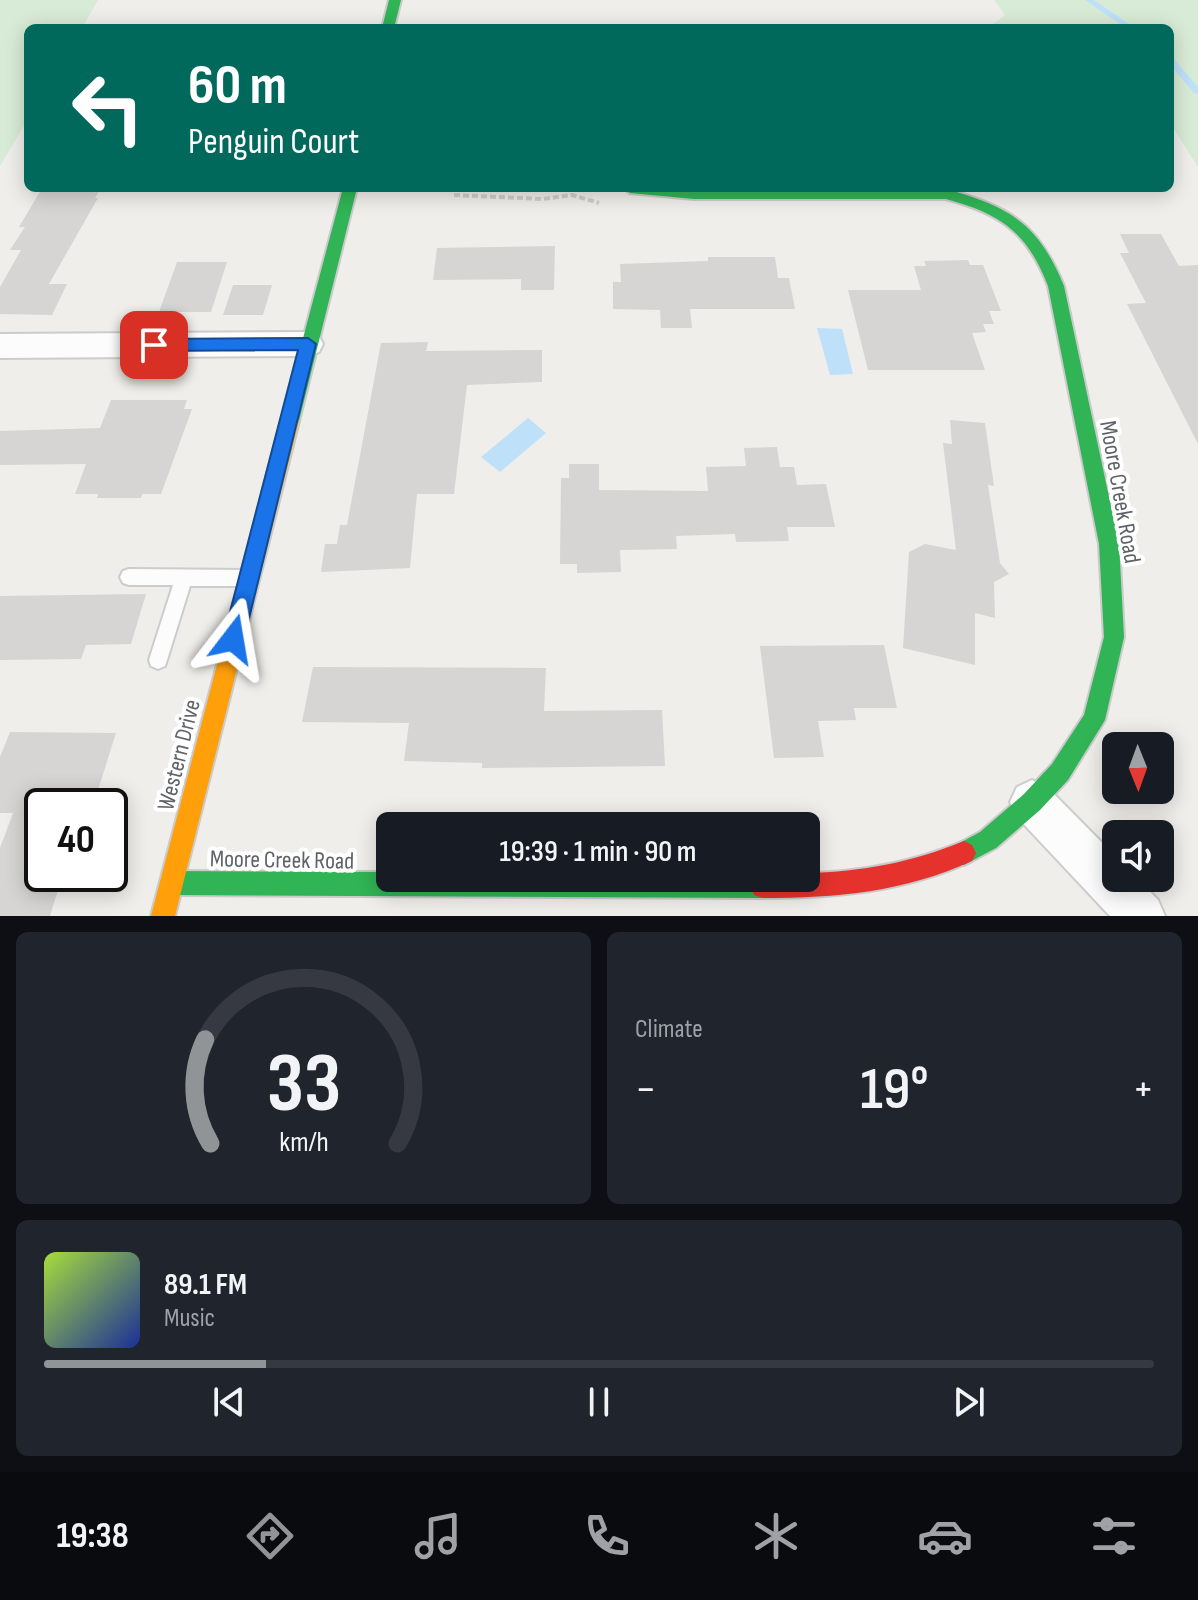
<!DOCTYPE html>
<meta charset="utf-8">
<style>
:root{--surface:#171b24;--page:#20242c;--text:#f1f3f6;--muted:#9ea1a6;--line:#363941;--accent:#919496}
body{margin:0;font-family:"Sofia Sans Condensed",sans-serif;background:var(--page);color:var(--text);height:100vh;display:flex;flex-direction:column;font-size:30px;white-space:nowrap}
*{box-sizing:border-box;margin:0}
p{font-size:26px;color:var(--muted)}
.icon{flex:none;width:44px;height:44px;fill:none;stroke:currentColor;stroke-width:2;stroke-linecap:round;stroke-linejoin:round}
.map{position:relative;height:916px;overflow:hidden}
.side{display:flex;flex-direction:column;gap:16px;padding:16px;background:#0d0f14;flex:1}
.side>*{flex:none}
.guide{position:absolute;left:24px;top:24px;width:1150px;height:168px;border-radius:12px;box-shadow:0 4px 20px #0003;background:#00695c;color:#fff;overflow:hidden}
.needle{width:52px;rotate:179deg}
.tools{position:absolute;left:1102px;top:732px;display:grid;gap:16px}
.tools a{display:grid;place-items:center;width:72px;height:72px;border-radius:12px;background:var(--surface);box-shadow:0 4px 20px #0003;font-size:40px}
.speed{position:absolute;left:24px;top:788px;display:flex;gap:16px;font-size:40px;font-weight:700;text-align:center}
.speed>*{display:grid;place-content:center;width:104px;height:104px;border-radius:50%;background:var(--surface);box-shadow:0 4px 20px #0003;line-height:1}
.speed .limit{border:4px solid #111;border-radius:12px;background:#fff;color:#111}
.pin{position:absolute;display:grid;place-items:center;width:68px;height:68px;color:#fff;margin:-34px;border-radius:16px;box-shadow:0 4px 12px #0006}
.me{position:absolute;width:88px;margin:-44px;rotate:14deg;stroke-linejoin:round;filter:drop-shadow(0 0 6px #0008)}
.turn{display:flex;align-items:center;gap:28px;height:168px;padding:0 32px;font-size:36px}
.turn .icon{width:104px;height:104px;stroke-width:2.5}
.turn b{display:block;font-size:56px;line-height:68px}
.big{font-size:60px;font-weight:600;line-height:1.1}
.side .widget{flex:1;display:flex;flex-direction:column;justify-content:center;gap:12px;min-width:0;padding:0 28px;border-radius:12px;background:var(--page)}
.side .dial{align-items:center;gap:0}
.dial svg{height:208px;overflow:visible;fill:none;stroke:var(--line);stroke-width:7;stroke-linecap:round;text-anchor:middle}
.dial text{fill:var(--text);stroke:none}
.song{display:flex;align-items:center;gap:24px}
.cover{width:96px;height:96px;border-radius:12px;background:linear-gradient(135deg,hsl(80 70% 55%),hsl(230 70% 35%))}
.played{height:8px;border-radius:4px;background:linear-gradient(90deg,var(--accent) 20%,var(--line) 20%)}
.keys{display:flex;justify-content:space-around;direction:ltr}
.heat{display:flex;justify-content:space-between;align-items:center;font-size:44px;direction:ltr}
.side .tiles{flex:1;display:grid;gap:16px;grid-template-columns:1fr 1fr}
.widget:last-child{grid-column:span 2}
.trip{position:absolute;left:376px;top:812px;width:444px;height:80px;border-radius:12px;background:var(--surface);box-shadow:0 4px 20px #0003;font-weight:600;line-height:80px;text-align:center}
.tabs{display:flex;height:128px;justify-content:space-around;align-items:center;background:#090b0e;color:var(--muted)}
.tabs .icon{width:56px;height:56px}
.tabs .selected{color:var(--accent)}
.tabs b{font-size:36px;color:var(--text)}
.map>svg:first-child{display:block}
.green{fill:#d8ebd6}
.water{fill:#bfe0f9}
.lines{fill:none;stroke-linecap:round;stroke-linejoin:round}
.stream{fill:#bfe0f9;fill-rule:evenodd}
.building{fill:#d6d5d3}
.lane-casing{stroke:#cbcccc;stroke-width:4}
.street-casing{stroke:#cbcccc;stroke-width:4}
.fast-casing{stroke:#cacacb;stroke-width:4}
.slow-casing{stroke:#cacacb;stroke-width:4}
.jam-casing{stroke:#cacacb;stroke-width:4}
.path{stroke:#cacfcc;stroke-width:4;stroke-dasharray:6 3;stroke-linecap:butt}
.lane{fill:#fdfcfc;fill-rule:evenodd}
.street{fill:#fdfcfc;fill-rule:evenodd}
.fast{fill:#30b455;fill-rule:evenodd}
.slow{fill:#ff9f0a;fill-rule:evenodd}
.jam{fill:#e5322d;fill-rule:evenodd}
.route{fill:#1a73e8;stroke:#114b97;stroke-width:2}
.labels{text-anchor:middle;dominant-baseline:central;stroke-width:8;stroke-linejoin:round;paint-order:stroke}
.street-label{font-size:24px;fill:#5f6368;stroke:#fff}
</style>
<div class="map">
<svg width="1198" height="916" viewBox="0 0 1198 916">
<rect width="100%" height="100%" fill="#efeeea"/>
<path class="green" d="M 0,0 L 98,0 L 82,28 L 28,28 L 28,119 L 0,166 Z
M 994,0 L 1198,0 L 1198,167 L 1170,123 L 1170,28 L 988,28 L 1005,15 Z"/>
<path class="water" d="M 817,328 L 842,329 L 853,374 L 830,375 Z
M 528,418 L 546,433 L 500,472 L 481,457 Z"/>
<g class="lines">
<path class="stream" d="M 1085,0 L 1094,0 L 1135,28 L 1126,28 Z
M 1170,58 L 1173,58 L 1198,87 L 1198,94 L 1195,94 L 1170,65 Z"/>
</g>
<path class="building" d="M 42,188 L 101,188 L 95,198 L 98,198 L 49,284 L 67,284 L 52,315 L 0,314 L 0,287 L 21,250 L 10,250 L 25,227 L 19,227 Z
M 1120,234 L 1161,234 L 1179,266 L 1198,265 L 1198,444 L 1127,304 L 1146,303 L 1120,253 L 1129,253 Z
M 555,246 L 554,290 L 521,290 L 521,279 L 433,280 L 437,248 Z
M 708,257 L 775,257 L 778,278 L 789,278 L 795,309 L 690,309 L 692,328 L 661,328 L 660,310 L 613,309 L 613,282 L 621,282 L 620,264 L 708,261 Z
M 968,260 L 970,265 L 983,265 L 1001,311 L 989,311 L 994,324 L 983,324 L 986,332 L 972,333 L 985,370 L 868,370 L 848,290 L 921,290 L 914,266 L 926,266 L 924,261 Z
M 177,262 L 227,262 L 211,312 L 159,312 Z
M 233,285 L 272,285 L 263,315 L 223,315 Z
M 428,342 L 426,351 L 542,350 L 542,382 L 467,385 L 454,494 L 417,494 L 410,568 L 321,572 L 325,544 L 337,544 L 340,525 L 347,525 L 381,343 Z
M 111,400 L 187,400 L 184,409 L 192,409 L 161,494 L 142,494 L 141,498 L 97,498 L 98,494 L 75,494 L 86,464 L 0,465 L 0,431 L 100,428 Z
M 950,420 L 985,423 L 994,486 L 988,485 L 1000,563 L 1009,574 L 994,582 L 995,618 L 975,613 L 975,665 L 903,648 L 909,552 L 925,544 L 956,550 L 943,443 L 952,444 Z
M 777,447 L 780,467 L 794,467 L 797,485 L 826,484 L 835,527 L 787,527 L 789,541 L 736,542 L 735,534 L 676,536 L 677,549 L 620,550 L 621,572 L 577,573 L 577,564 L 560,564 L 561,478 L 569,478 L 569,464 L 599,464 L 599,490 L 708,491 L 706,467 L 746,466 L 744,448 Z
M 146,594 L 131,644 L 86,645 L 81,659 L 0,660 L 0,596 Z
M 884,645 L 897,708 L 854,708 L 856,720 L 818,721 L 824,757 L 774,758 L 760,646 Z
M 313,667 L 546,668 L 544,711 L 662,710 L 665,766 L 482,768 L 482,763 L 404,761 L 409,723 L 302,722 Z
M 10,732 L 116,733 L 93,806 L 42,806 L 42,874 L 63,874 L 50,916 L 0,916 L 0,848 L 13,813 L 0,813 L 0,757 Z"/>
<g class="lines">
<defs>
<path id="lane" d="M 129,569 L 247,570 L 253,572 L 256,578 L 253,584 L 247,586 L 190,586 L 167,660 L 165,666 L 158,669 L 151,666 L 149,660 L 173,585 L 129,585 L 123,583 L 120,577 L 123,571 Z"/>
<path id="street" d="M 308,332 L 319,336 L 323,344 L 319,352 L 308,356 L 0,358 L 0,334 Z
M 1032,780 L 1047,787 L 1116,857 L 1116,878 L 1137,878 L 1158,900 L 1165,916 L 1110,916 L 1017,817 L 1010,802 L 1017,787 Z"/>
<path id="fast" d="M 389,0 L 401,0 L 394,28 L 382,28 Z
M 343,188 L 357,188 L 299,421 L 296,426 L 284,426 L 281,421 Z
M 623,188 L 946,189 C 1010,207 1038,223 1064,286 L 1119,544 L 1124,637 L 1105,720 L 1068,780 L 1040,810 L 996,848 L 964,865 L 956,861 L 952,853 L 956,845 L 980,832 L 1024,794 L 1052,764 L 1084,715 L 1104,637 L 1099,544 L 1048,286 C 1027,232 1001,214 946,199 L 694,199 L 630,193 Z
M 172,871 L 390,872 L 390,878 L 772,878 L 775,886 L 772,895 L 763,898 L 172,895 L 164,891 L 160,883 L 164,875 Z"/>
<path id="slow" d="M 290,414 L 296,416 L 299,421 L 175,916 L 151,916 L 281,421 L 284,416 Z"/>
<path id="jam" d="M 964,841 L 972,845 L 976,853 L 972,861 C 904,892 837,898 763,898 L 754,895 L 751,886 L 754,878 L 806,878 L 806,873 C 862,872 913,862 964,841 Z"/>
</defs>
<use href="#lane" class="lane-casing"/>
<use href="#street" class="street-casing"/>
<use href="#fast" class="fast-casing"/>
<use href="#slow" class="slow-casing"/>
<use href="#jam" class="jam-casing"/>
<path class="path" d="M 454,195 L 543,199 L 572,195 L 599,203"/>
<use href="#lane" class="lane"/>
<use href="#street" class="street"/>
<use href="#fast" class="fast"/>
<use href="#slow" class="slow"/>
<use href="#jam" class="jam"/>
</g>
<path class="route" d="M 308,338 L 316,344 L 244,639 L 241,646 L 233,649 L 226,646 L 223,639 L 298,350 L 154,351 L 146,345 L 154,339 Z"/>
<g class="labels">
<g class="street-label">
<text transform="translate(1120 492) rotate(80)">Moore Creek Road</text>
<text transform="translate(179 755) rotate(-76)">Western Drive</text>
<text transform="translate(282 860) rotate(1)">Moore Creek Road</text>
</g>
</g>
</svg>
<div class="tools">
<a><svg class="needle" viewBox="-14 -14 28 28"><path d="M0-13l5 13h-10z" fill="#e53935"/><path d="M0 13l5-13h-10z" fill="#9ea1a6"/></svg></a>
<a><svg class="icon" aria-label="sound" viewBox="0 0 24 24"><path d="M4 9h4l5-4v14l-5-4H4zM17 9q2 3 0 6"/></svg></a>
</div>
<div class="speed"><div class="limit">40</div></div>
<div class="pin" style="left:154px;top:345px;background:#d93025"><svg class="icon" aria-label="arrive" viewBox="0 0 24 24"><path d="M6 21V4h12l-3 4 3 4H6"/></svg></div>
<svg class="me" style="left:233px;top:639px" viewBox="-20 -20 40 40"><path d="M0-17L14 15 0 8-14 15z" fill="#1a73e8" stroke="#fff" stroke-width="4"/></svg>
<div class="trip">19:39 · 1 min · 90 m</div>
<div class="guide">
<div class="turn"><svg class="icon" aria-label="left" viewBox="0 0 24 24"><path d="M17 20v-9H6M10 6l-5 5 5 5"/></svg><div><b>60 m</b>Penguin Court</div></div>
</div>
</div>
<section class="side">
<div class="tiles">
<div class="widget dial"><svg viewBox="0 0 100 80">
<path d="M14 69A42 42 0 1 1 86 69"/>
<path d="M14 69A42 42 0 0 1 12 29" stroke="#919496"/>
<text x="50" y="56" font-size="32" font-weight="700">33</text>
<text x="50" y="72" font-size="11">km/h</text>
</svg></div>
<div class="widget"><p>Climate</p>
<div class="heat"><a>−</a><b class="big">19°</b><a>+</a></div>
</div>
<div class="widget">
<div class="song"><i class="cover"></i><div><b>89.1 FM</b><p>Music</p></div></div>
<div class="played"></div>
<div class="keys"><svg class="icon" aria-label="previous" viewBox="0 0 24 24"><path d="M18 5L8 12l10 7zM5 5v14"/></svg><svg class="icon" aria-label="pause" viewBox="0 0 24 24"><path d="M8 5v14M16 5v14"/></svg><svg class="icon" aria-label="next" viewBox="0 0 24 24"><path d="M6 5l10 7-10 7zM19 5v14"/></svg></div>
</div>
</div>
</section>
<nav class="tabs">
<b>19:38</b>
<svg class="icon selected" aria-label="directions" viewBox="0 0 24 24"><path d="M12 3l9 9-9 9-9-9zM9 14v-3h6M13 9l2 2-2 2"/></svg>
<svg class="icon" aria-label="music" viewBox="0 0 24 24"><path d="M9 18V5l10-2v13"/><circle cx="6" cy="18" r="3"/><circle cx="16" cy="16" r="3"/></svg>
<svg class="icon" aria-label="phone" viewBox="0 0 24 24"><path d="M5 4h4l2 5-3 2q2 4 5 5l2-3 5 2v4C11 20 4 13 5 4z"/></svg>
<svg class="icon" aria-label="climate" viewBox="0 0 24 24"><path d="M12 3v18M4 7l16 10M4 17L20 7"/></svg>
<svg class="icon" aria-label="car" viewBox="0 0 24 24"><path d="M5 17H2v-5l4-1 3-4h7l3 4 3 1v5h-3M9 17h6M6 11h13"/><circle cx="7" cy="17" r="2"/><circle cx="17" cy="17" r="2"/></svg>
<svg class="icon" aria-label="filters" viewBox="0 0 24 24"><path d="M4 7h16M4 17h16"/><circle cx="9" cy="7" r="2"/><circle cx="15" cy="17" r="2"/></svg>
</nav>
